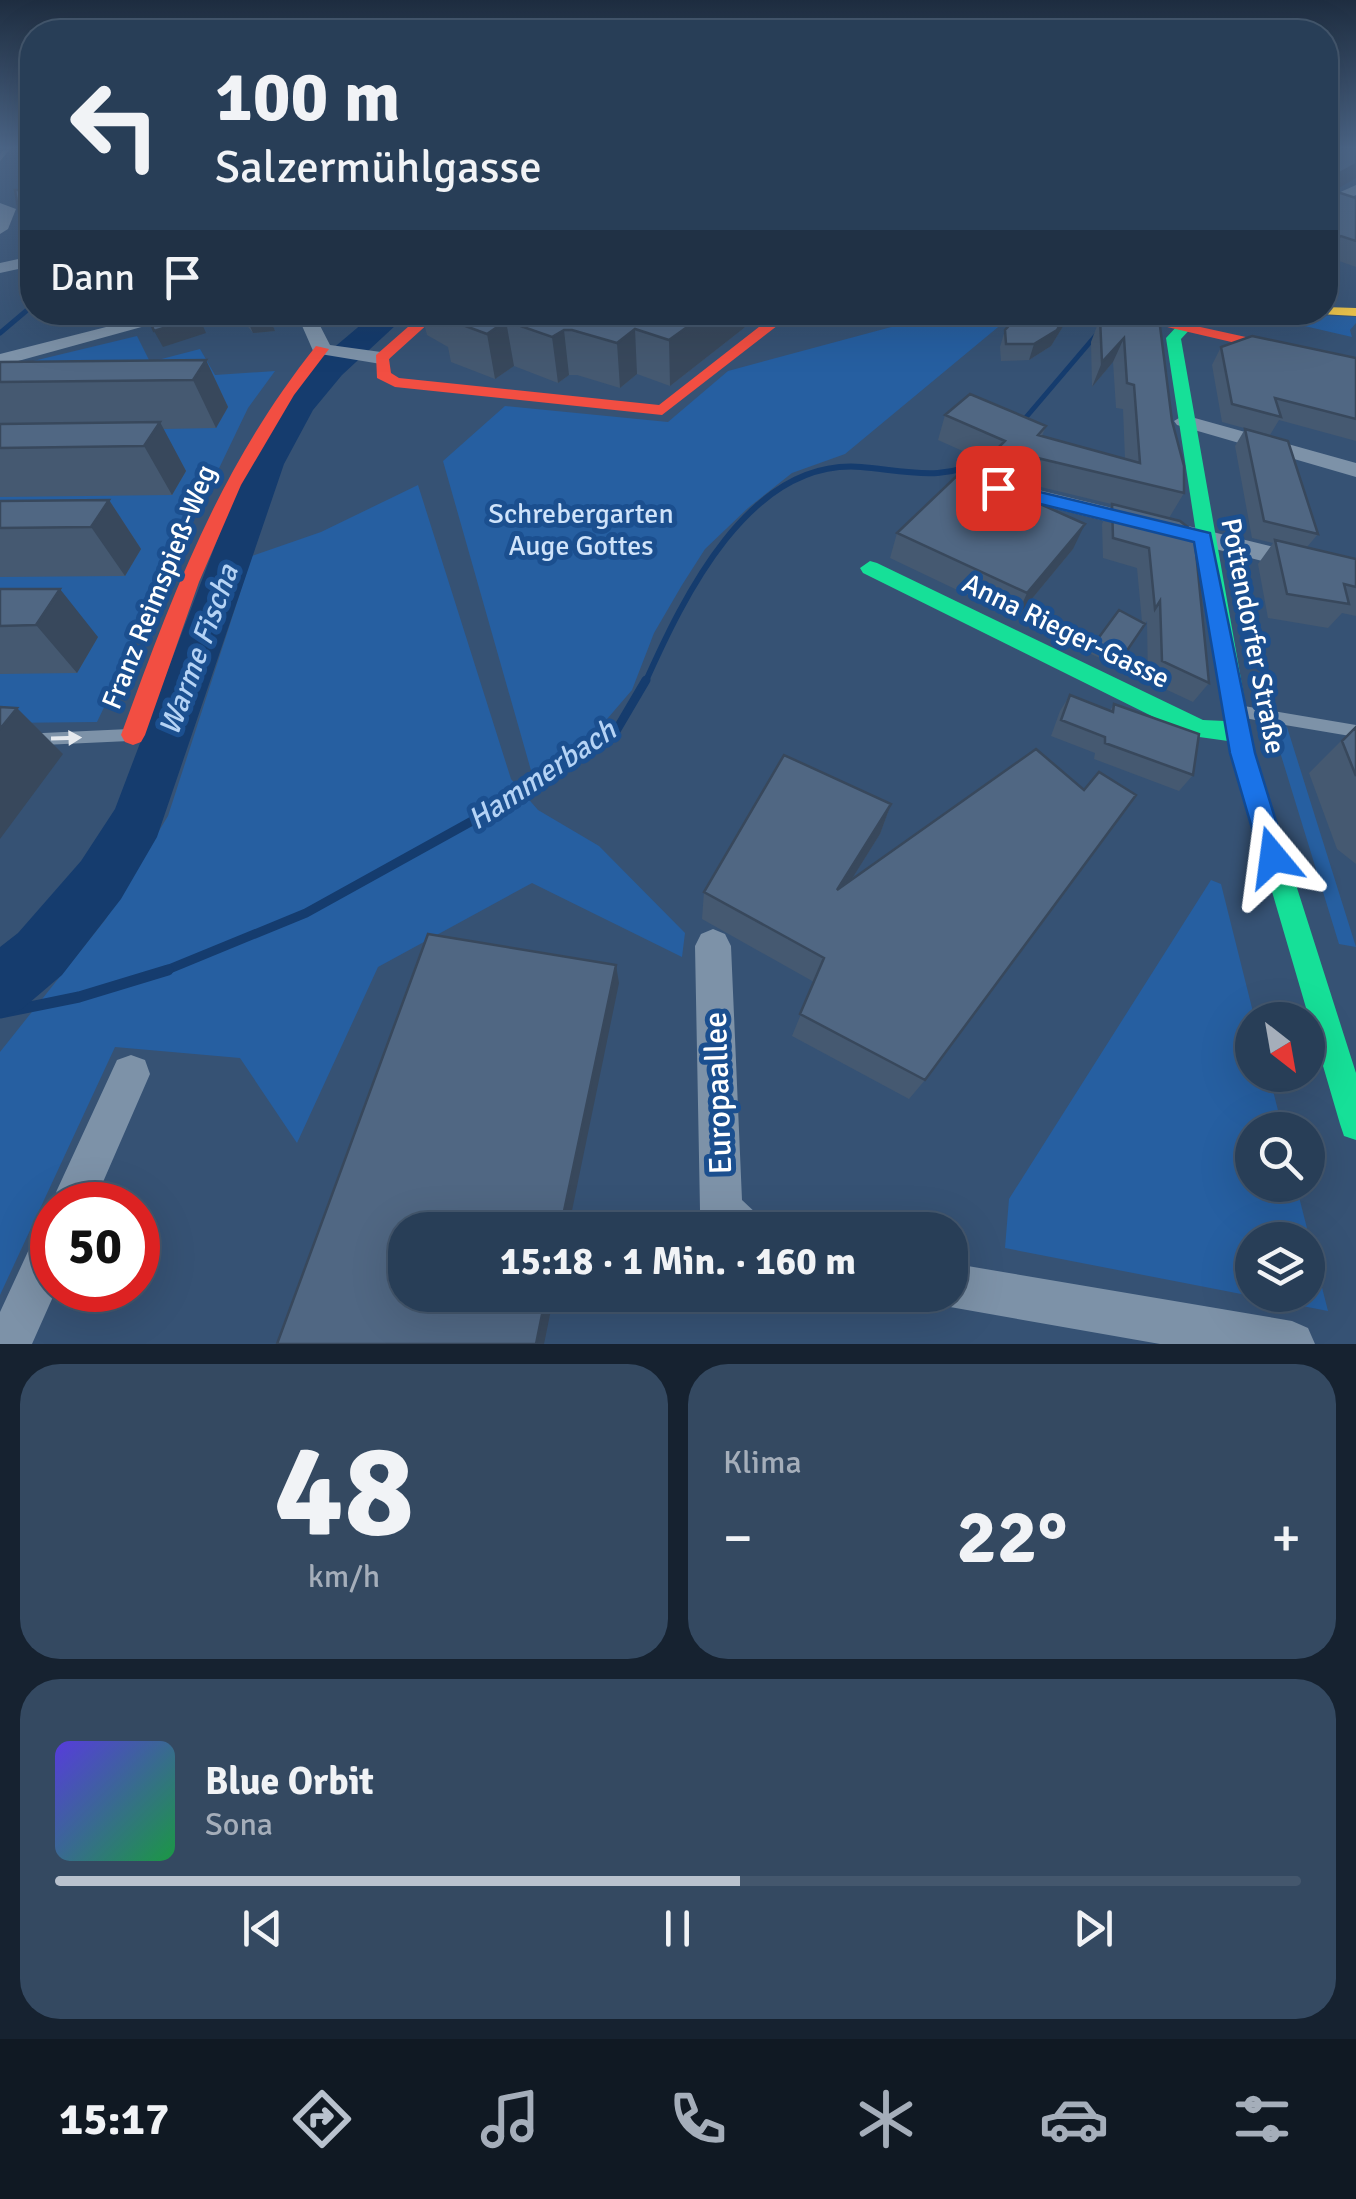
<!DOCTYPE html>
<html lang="de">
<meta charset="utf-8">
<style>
:root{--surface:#283e57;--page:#344961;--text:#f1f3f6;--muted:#a5aeba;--line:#44576d;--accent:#b9c2ce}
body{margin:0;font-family:Signika,sans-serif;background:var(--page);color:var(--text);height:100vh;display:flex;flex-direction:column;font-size:38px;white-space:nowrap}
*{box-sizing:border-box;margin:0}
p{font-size:32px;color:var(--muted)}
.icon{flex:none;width:55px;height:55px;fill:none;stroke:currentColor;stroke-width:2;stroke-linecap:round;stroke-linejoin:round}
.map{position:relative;height:1344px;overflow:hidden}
.details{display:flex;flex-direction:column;gap:20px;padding:20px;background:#162230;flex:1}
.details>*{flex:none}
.guide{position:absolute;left:20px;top:20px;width:1318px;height:305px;border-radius:40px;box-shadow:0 10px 40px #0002,0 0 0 2px var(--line);background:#283e57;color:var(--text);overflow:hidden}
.needle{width:65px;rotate:149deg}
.controls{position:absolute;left:1235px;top:1002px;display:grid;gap:20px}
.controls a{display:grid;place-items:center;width:90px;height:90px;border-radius:50%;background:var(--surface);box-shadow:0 10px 40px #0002,0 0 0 2px var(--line);font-size:50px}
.speed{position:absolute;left:30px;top:1182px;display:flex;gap:20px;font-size:50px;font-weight:700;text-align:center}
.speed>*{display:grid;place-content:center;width:130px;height:130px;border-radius:50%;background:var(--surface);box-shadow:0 10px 40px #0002,0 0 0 2px var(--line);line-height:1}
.speed .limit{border:15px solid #d22;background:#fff;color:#111}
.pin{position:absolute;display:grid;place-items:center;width:85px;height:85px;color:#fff;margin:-42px;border-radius:20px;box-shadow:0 5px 15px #0006}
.me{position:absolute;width:110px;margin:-55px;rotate:344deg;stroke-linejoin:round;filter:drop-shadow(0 0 8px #0008)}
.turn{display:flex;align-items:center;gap:35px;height:210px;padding:0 30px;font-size:45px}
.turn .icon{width:130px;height:130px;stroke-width:2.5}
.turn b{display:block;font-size:70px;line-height:85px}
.then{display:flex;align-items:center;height:95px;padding:0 30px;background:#0003;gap:20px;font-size:38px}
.big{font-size:75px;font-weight:700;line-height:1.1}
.details .widget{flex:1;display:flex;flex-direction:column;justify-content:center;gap:15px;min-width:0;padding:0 35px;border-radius:40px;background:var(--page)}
.details .dial{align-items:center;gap:0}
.dial b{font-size:130px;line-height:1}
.song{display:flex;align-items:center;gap:30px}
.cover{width:120px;height:120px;border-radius:15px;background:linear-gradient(135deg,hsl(250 70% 55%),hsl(140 70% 35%))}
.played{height:10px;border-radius:5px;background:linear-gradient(90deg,var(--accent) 55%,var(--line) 55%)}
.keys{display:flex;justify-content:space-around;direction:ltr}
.heat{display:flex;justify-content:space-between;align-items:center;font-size:55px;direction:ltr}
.details .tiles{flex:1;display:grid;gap:20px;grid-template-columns:1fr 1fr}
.widget:last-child{grid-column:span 2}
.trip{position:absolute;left:388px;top:1212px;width:580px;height:100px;border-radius:40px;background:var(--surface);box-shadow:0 10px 40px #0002,0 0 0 2px var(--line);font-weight:700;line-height:100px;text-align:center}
.dock{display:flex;height:160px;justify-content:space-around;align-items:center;background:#101923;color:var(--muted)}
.dock .icon{width:70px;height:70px}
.dock .current{color:var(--accent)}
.dock b{font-size:45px;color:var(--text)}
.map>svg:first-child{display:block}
.green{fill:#265fa1;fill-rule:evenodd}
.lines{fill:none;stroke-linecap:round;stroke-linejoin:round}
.stream-far3{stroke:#153c6e;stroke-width:5}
.stream-far2{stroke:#153c6e;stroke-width:6}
.stream-far1{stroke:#153c6e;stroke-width:9}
.stream{stroke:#153c6e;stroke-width:11}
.river{fill:#153c6e;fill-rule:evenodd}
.lane{fill:#7d92a8;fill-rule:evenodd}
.street{fill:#7d92a8;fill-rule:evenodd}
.fast{fill:#16e098;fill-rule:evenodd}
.slow{fill:#ffcf43;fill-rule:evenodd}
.jam{fill:#f24e42;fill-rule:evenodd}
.wall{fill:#455971}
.shaded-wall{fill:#38485c}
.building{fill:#506783;stroke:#38485c;stroke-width:2.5}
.oneway{fill:#e5e9ee}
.route{fill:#1a73e8;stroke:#114b97;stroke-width:2.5}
.labels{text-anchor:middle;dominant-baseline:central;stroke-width:10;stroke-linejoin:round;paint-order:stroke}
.park-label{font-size:28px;fill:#cfe3fa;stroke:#1b4f8f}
.street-label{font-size:28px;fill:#fff;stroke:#1b4f8f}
.water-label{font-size:30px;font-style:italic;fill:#b5d3f5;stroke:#1b4f8f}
.near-street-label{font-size:32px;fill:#fff;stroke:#1b4f8f}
</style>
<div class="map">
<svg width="1356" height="1344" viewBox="0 0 1356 1344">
<rect width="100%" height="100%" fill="#365274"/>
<path class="green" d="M 925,313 L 1015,313 L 845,454 L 792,473 L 748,508 L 705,549 L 682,585 L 654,633 L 632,690 L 589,740 L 532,774 L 443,461 L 505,406 L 668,422 L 728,371 L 895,326 Z
M 1274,313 L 1356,317 L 1356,323 L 1350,330 L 1352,337 L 1266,317 Z
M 137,336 L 150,362 L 200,349 L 215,375 L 275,371 L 248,408 L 97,722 L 0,723 L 0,369 Z
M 418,485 L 511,779 L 538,810 L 599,846 L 685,933 L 682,957 L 532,883 L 378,967 L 297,1143 L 240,1058 L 115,1047 L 0,1295 L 0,1052 L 105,920 L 168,816 L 252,556 L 321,532 Z
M 1276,725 L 1287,727 L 1356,947 L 1339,944 L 1276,739 L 1270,729 Z
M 1211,880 L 1221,884 L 1255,1020 L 1252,1075 L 1269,1075 L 1283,1130 L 1252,1130 L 1252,1185 L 1296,1185 L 1328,1311 L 1005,1248 L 1009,1199 ZM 1308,1240 L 1308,1295 L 1252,1295 L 1252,1240 Z"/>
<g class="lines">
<path class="stream-far3" d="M 0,333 L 32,306
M 1022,422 L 1097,334"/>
<path class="stream-far2" d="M 645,683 C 683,598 749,458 861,467 C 907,471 946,483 988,457"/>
<path class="stream-far1" d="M 162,972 L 306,913 L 519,795 L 616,731 L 646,680"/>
<path class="stream" d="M 0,1013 L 79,997 L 168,970"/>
<path class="river" d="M 376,312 L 410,312 L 342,375 L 313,410 L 284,464 L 157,837 L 121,899 L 62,975 L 22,1009 L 0,1018 L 0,947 L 18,933 L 81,861 L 115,809 L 246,464 L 280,407 L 318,361 Z"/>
<path class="lane" d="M 5,148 L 11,148 L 0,161 L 0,154 Z
M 1238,705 L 1356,725 L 1356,737 L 1238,717 L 1233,715 L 1231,711 L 1233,707 Z
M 129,729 L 134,731 L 136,735 L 134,739 L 129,741 L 0,747 L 0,735 Z"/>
<path class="street" d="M 1356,185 L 1356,195 L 1325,209 L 1325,199 Z
M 0,203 L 16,209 L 8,229 L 0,234 Z
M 32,256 L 32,266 L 0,273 L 0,263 Z
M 165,312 L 196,312 L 0,366 L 0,354 Z
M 296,312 L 313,312 L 330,345 L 381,352 L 390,358 L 381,364 L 314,353 Z
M 1184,415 L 1356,463 L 1356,477 L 1177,425 L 1174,421 Z
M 998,480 L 1149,517 L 1153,522 L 1141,530 L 990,492 L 987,487 Z
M 1188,526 L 1356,567 L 1356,585 L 1180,540 L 1176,534 Z
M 713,929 L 725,934 L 731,946 L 742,1200 L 758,1215 L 764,1230 L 711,1230 L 700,1210 L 695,946 L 701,934 Z
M 131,1055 L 145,1060 L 150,1074 L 93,1205 L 52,1205 L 52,1209 L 51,1205 L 57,1190 L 117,1060 Z
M 52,1225 L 52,1290 L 56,1290 L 32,1344 L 0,1344 L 0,1312 L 37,1232 Z
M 950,1263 L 1292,1321 L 1308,1328 L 1315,1344 L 1160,1344 L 950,1307 L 934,1301 L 932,1295 L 950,1295 Z"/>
<path class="fast" d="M 1190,312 L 1206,312 L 1181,339 L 1254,753 L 1356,1073 L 1356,1140 L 1344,1136 L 1340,1124 L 1228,741 L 1192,736 L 863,573 L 860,568 L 870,561 L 877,563 L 1203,720 L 1225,721 L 1166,338 Z"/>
<path class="slow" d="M 1325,307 L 1356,308 L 1356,316 L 1320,314 L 1325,312 Z"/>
<path class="jam" d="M 425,312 L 441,312 L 389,359 L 391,373 L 399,378 L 659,405 L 778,312 L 795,312 L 662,415 L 395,387 L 377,378 L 376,355 Z
M 1103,312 L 1132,312 L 1356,361 L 1356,371 Z
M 316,346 L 329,349 L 294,395 L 241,485 L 199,582 L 145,735 L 141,742 L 133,745 L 125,742 L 121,735 C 174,591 219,468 316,346 Z"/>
</g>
<path class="wall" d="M 1325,148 L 1356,178 L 1333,191 L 1356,198 L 1356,267 L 1328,257 Z
M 236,312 L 267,312 L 275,331 L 253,333 Z
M 421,312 L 586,312 L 645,317 L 651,312 L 754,312 L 747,318 L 747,323 L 744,328 L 670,386 L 637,374 L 620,388 L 577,375 L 569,375 L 558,383 L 514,366 L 495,379 L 451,362 L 448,347 L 427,335 Z
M 824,312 L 899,312 L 897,317 L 882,313 L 866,327 L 824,314 Z
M 1100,318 L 1160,326 L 1172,421 L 1184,493 L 1169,518 L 1004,478 L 1001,487 L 1073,549 L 1016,618 L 890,558 L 897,533 L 972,474 L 985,461 L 938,440 L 945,415 L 1046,426 L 1042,436 L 1125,459 L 1123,409 L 1116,408 L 1113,362 L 1092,387 L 1091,342 Z
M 1062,328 L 1051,346 L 1029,360 L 1001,361 L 1000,347 L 1005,330 Z
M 1221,347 L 1356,358 L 1356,441 L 1279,420 L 1270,435 L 1222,422 L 1212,365 Z
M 206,360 L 228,407 L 216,428 L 163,429 L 186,471 L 172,495 L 0,497 L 0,362 Z
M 1245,429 L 1318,534 L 1307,547 L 1356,559 L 1356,616 L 1342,613 L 1328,628 L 1268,618 L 1258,564 L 1273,543 L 1252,538 L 1235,446 Z
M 109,500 L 141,549 L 125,576 L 0,577 L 0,501 Z
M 1112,504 L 1180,521 L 1209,683 L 1193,702 L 1148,681 L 1147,621 L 1117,666 L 1089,653 L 1094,644 L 1142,622 L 1137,568 L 1103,558 L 1102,524 Z
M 0,589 L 98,637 L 77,673 L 0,674 Z
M 1070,695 L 1110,710 L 1114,704 L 1193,775 L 1179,791 L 1094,759 L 1095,753 L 1051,736 L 1060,711 Z
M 1356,726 L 1356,864 L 1337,849 L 1309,773 Z
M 891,804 L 880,834 L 851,880 L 925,1080 L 909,1099 L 792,1036 L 814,982 L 702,919 L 704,892 Z"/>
<path class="shaded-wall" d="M 1356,164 L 1356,178 L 1325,196 L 1325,181 Z
M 32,217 L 32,234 L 29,234 L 20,219 Z
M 1341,236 L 1328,257 L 1325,259 L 1325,245 Z
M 708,312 L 754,312 L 747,318 L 747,323 L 744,328 L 670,386 L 669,340 Z
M 869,312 L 882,312 L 866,327 Z
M 1068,312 L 1062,328 L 1051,346 L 1029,360 L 1034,344 Z
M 268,314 L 275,331 L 253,333 L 246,317 Z
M 199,317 L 206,333 L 163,347 L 154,331 Z
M 506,321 L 514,366 L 495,379 L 487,334 Z
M 635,329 L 637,374 L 620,388 L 617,343 Z
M 564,330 L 569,375 L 558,383 L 552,337 Z
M 1124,338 L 1113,362 L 1092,387 L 1102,362 Z
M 206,360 L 228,407 L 216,428 L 193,380 Z
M 160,422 L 186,471 L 172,495 L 144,446 Z
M 1008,451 L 999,476 L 985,484 L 994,459 Z
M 109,500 L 141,549 L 125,576 L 91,527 Z
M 1085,524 L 1073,549 L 1016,618 L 1027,593 Z
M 60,589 L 98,637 L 77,673 L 36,625 Z
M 17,708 L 63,754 L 0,839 L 0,729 Z
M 891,804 L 880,834 L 828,917 L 837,890 Z
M 616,965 L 619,983 L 568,1230 L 560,1230 Z
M 546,1295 L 554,1295 L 544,1344 L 536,1344 Z"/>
<path class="building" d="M 1325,148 L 1356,148 L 1356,164 L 1325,181 Z
M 1325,188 L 1356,198 L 1356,241 L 1341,236 L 1325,245 Z
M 15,190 L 32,190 L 32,217 L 20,219 Z
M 146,312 L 196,312 L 199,317 L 154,331 Z
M 242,312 L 267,312 L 268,314 L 246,317 Z
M 449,312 L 633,312 L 645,317 L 651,312 L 708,312 L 669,340 L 635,329 L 617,343 L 572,330 L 564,330 L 552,337 L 506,321 L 487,334 L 441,317 Z
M 1028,312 L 1067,312 L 1057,330 L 1034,344 L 1006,344 L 1005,330 L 1017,317 Z
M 1100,318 L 1160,326 L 1172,421 L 1184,466 L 1184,493 L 1008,451 L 994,459 L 996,469 L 1006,472 L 995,484 L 1085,524 L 1027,593 L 897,533 L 963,470 L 972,474 L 1005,441 L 945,415 L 970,394 L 1046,426 L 1038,435 L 1140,463 L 1134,385 L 1127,383 L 1124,338 L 1102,362 Z
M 1252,336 L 1356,358 L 1356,419 L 1275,398 L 1281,417 L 1232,404 L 1221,347 Z
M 206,360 L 193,380 L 0,382 L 0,362 Z
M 160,422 L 144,446 L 0,448 L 0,424 Z
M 1245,429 L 1288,441 L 1318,534 L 1264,521 Z
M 109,500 L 91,527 L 0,528 L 0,501 Z
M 1112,504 L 1180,521 L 1194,532 L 1209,683 L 1162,661 L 1160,601 L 1155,609 L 1149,548 L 1113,538 Z
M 1275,540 L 1356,559 L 1356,587 L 1344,584 L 1349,604 L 1287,594 Z
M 0,589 L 60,589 L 36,625 L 0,626 Z
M 1119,610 L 1145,624 L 1122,658 L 1094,644 Z
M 1070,695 L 1113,712 L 1114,704 L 1199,734 L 1193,775 L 1105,743 L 1105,737 L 1061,720 Z
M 0,707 L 17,708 L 0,729 Z
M 1356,727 L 1356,776 L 1342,741 Z
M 1036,749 L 1084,790 L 1099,772 L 1136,795 L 925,1080 L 800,1014 L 824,958 L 704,892 L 784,755 L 891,804 L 837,890 Z
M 428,934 L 616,965 L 560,1230 L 405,1230 L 405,1295 L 546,1295 L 536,1344 L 277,1344 Z"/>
<defs><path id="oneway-solid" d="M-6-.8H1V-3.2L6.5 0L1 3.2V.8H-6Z" transform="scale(2.5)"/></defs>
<use class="oneway" href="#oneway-solid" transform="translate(66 738) rotate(-2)"/>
<linearGradient id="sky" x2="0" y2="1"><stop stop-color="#1e2d40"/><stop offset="0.44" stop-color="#4c6688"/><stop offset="1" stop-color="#4c6688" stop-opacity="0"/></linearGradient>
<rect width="1356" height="336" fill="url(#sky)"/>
<path class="route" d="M 998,482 L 1210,533 L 1255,753 L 1287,857 L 1283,866 L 1273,870 L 1263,866 L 1230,753 L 1194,542 L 992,492 L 992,483 Z"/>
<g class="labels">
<g class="park-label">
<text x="581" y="514">Schrebergarten<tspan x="581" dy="32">Auge Gottes</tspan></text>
</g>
<g class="street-label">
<text transform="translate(159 587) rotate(-68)">Franz Reimspieß-Weg</text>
<text transform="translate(1066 631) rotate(26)">Anna Rieger-Gasse</text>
<text transform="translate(1253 636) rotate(79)">Pottendorfer Straße</text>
</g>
<g class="water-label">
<text transform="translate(199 650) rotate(-70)">Warme Fischa</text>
<text transform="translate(542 775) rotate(-34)">Hammerbach</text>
</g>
<g class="near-street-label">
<text transform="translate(718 1093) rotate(-92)">Europaallee</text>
</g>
</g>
</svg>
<div class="controls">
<a><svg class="needle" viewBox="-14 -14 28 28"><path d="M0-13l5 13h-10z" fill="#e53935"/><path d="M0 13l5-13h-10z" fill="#a5aeba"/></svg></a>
<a><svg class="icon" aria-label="search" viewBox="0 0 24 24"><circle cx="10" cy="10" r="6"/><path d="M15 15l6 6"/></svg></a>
<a><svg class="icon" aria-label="layers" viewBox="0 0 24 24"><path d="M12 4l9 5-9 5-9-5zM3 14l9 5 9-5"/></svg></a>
</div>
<div class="speed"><div class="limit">50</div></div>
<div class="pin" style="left:998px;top:488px;background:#d93025"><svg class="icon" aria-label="arrive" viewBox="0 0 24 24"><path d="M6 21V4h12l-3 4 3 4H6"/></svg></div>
<svg class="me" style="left:1273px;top:857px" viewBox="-20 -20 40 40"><path d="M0-17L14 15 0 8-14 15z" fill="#1a73e8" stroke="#fff" stroke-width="4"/></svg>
<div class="trip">15:18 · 1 Min. · 160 m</div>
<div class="guide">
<div class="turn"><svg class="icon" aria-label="left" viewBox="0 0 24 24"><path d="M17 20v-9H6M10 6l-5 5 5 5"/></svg><div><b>100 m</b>Salzermühlgasse</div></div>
<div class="then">Dann<svg class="icon" aria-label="arrive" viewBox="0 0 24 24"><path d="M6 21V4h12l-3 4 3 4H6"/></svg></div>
</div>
</div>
<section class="details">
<div class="tiles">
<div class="widget dial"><b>48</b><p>km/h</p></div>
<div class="widget"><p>Klima</p>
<div class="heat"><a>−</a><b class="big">22°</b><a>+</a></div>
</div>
<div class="widget">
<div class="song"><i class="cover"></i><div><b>Blue Orbit</b><p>Sona</p></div></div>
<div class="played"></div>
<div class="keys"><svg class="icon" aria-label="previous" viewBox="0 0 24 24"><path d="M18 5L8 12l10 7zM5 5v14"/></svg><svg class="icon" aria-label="pause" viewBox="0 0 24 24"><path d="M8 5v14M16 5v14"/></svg><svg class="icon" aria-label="next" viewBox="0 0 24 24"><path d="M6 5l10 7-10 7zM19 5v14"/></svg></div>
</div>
</div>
</section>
<nav class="dock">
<b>15:17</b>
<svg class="icon current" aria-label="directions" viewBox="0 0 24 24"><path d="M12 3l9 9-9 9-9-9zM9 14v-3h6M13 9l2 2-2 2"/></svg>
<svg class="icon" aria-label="music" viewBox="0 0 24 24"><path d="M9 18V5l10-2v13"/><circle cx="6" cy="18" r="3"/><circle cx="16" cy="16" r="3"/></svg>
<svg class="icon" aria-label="phone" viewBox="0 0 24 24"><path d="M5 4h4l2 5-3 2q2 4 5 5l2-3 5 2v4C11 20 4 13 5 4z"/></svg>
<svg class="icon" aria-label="climate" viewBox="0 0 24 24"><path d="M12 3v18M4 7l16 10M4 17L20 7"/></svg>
<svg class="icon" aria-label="car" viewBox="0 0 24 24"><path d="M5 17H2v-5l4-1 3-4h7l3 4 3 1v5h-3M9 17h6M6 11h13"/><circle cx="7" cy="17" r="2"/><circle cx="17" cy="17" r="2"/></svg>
<svg class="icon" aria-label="filters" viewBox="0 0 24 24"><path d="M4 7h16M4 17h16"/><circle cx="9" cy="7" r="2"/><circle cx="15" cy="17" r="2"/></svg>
</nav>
